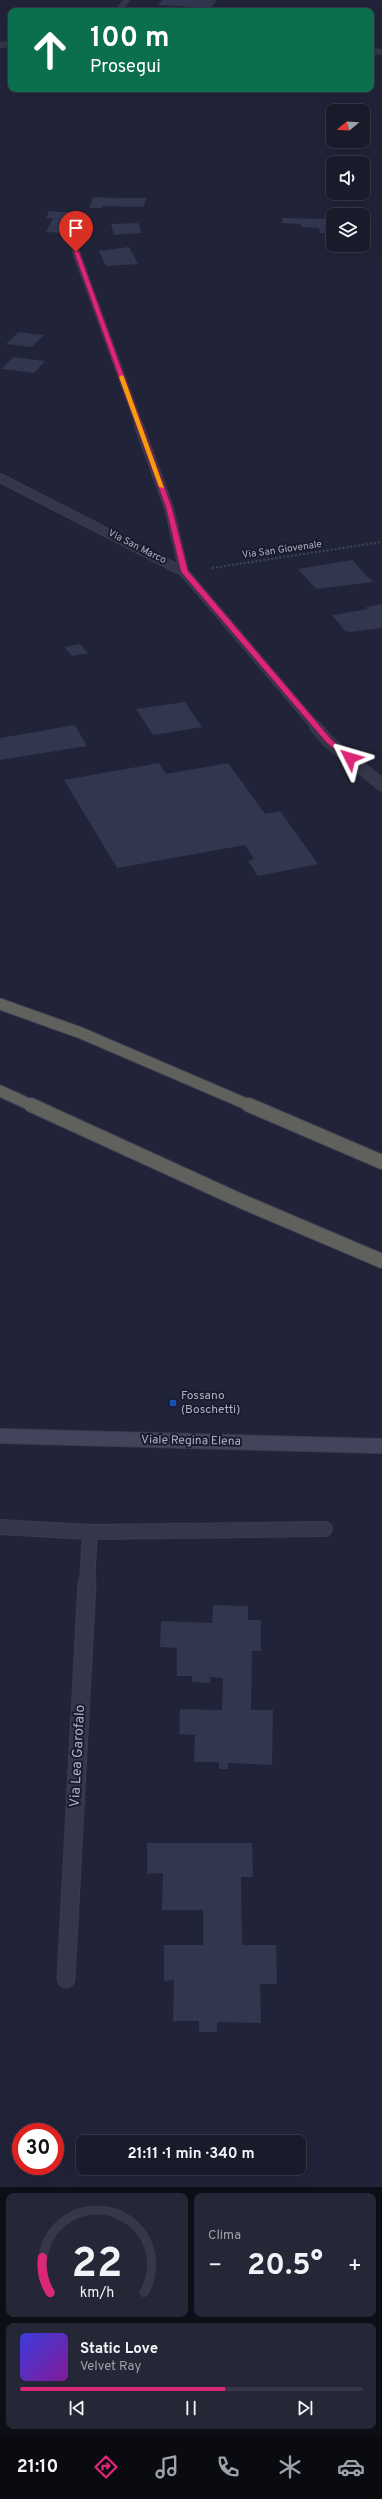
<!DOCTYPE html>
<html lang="it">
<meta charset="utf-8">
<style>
:root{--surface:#191a2a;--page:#262736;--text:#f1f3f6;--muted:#9fa1a8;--line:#373847;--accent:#db2777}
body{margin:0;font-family:Overpass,sans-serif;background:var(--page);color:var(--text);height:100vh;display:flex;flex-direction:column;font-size:15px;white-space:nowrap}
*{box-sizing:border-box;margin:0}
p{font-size:13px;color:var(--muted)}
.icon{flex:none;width:22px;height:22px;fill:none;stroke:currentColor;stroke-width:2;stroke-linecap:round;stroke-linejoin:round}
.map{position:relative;height:2187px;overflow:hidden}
.panel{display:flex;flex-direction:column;gap:6px;padding:6px;background:#0e0e17;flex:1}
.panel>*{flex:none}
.top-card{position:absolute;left:8px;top:8px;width:366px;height:84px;border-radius:8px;box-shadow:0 4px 16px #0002,0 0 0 1px var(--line);background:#0b6e4f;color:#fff;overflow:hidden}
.needle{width:26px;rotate:252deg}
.buttons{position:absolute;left:326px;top:104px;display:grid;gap:8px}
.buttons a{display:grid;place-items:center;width:44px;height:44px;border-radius:8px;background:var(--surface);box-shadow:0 4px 16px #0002,0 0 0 1px var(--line);font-size:20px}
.speed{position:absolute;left:12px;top:2123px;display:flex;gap:8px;font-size:20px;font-weight:700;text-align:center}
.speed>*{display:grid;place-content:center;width:52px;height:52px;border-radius:50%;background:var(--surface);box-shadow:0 4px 16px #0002,0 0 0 1px var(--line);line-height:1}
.speed .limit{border:6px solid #d22;background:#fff;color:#111}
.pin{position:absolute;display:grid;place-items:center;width:34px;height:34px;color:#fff;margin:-41px -17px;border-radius:50% 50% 50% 0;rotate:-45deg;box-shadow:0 0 4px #0007}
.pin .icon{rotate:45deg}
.me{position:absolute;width:44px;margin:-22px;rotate:310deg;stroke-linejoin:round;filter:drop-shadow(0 0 3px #0008)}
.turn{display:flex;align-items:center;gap:14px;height:84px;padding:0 16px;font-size:18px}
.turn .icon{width:52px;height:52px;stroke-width:2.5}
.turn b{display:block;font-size:28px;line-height:34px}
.big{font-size:30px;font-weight:700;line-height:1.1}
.panel .tile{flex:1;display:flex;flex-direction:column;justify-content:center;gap:6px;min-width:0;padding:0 14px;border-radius:8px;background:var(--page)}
.panel .dial{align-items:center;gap:0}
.dial svg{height:104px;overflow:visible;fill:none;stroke:var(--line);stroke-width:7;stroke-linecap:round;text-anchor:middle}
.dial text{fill:var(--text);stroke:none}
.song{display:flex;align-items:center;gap:12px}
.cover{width:48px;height:48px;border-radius:6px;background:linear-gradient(135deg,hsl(240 70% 55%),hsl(290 70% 35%))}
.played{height:4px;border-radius:2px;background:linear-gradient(90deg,var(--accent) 60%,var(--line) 60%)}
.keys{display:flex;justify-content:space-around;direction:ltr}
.heat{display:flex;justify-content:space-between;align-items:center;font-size:22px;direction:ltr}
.panel .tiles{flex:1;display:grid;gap:6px;grid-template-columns:1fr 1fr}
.tile:last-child{grid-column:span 2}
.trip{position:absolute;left:76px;top:2135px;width:230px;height:40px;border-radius:8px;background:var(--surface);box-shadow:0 4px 16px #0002,0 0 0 1px var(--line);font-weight:700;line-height:40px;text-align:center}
.tabs{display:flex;height:64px;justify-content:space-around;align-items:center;background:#0a0a11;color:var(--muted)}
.tabs .icon{width:28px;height:28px}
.tabs .on{color:var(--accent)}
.tabs b{font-size:18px;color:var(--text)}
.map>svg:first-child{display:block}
.building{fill:#32364f}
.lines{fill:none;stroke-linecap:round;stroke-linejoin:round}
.service-far2-casing{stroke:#3a3d4f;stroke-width:6}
.service-far1-casing{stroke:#3a3d4f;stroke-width:8}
.service-casing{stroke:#3a3d4f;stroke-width:10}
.minor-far4-casing{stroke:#3a3d4f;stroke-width:6}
.minor-far3-casing{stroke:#3a3d4f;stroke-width:10}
.minor-far2-casing{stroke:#3a3d4f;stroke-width:13}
.minor-far1-casing{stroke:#3a3d4f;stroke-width:16}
.minor-casing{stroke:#3a3d4f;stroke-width:19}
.secondary-casing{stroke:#3a3d4f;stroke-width:16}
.trunk-far1-casing{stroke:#3c3e50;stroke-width:13}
.trunk-casing{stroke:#3c3e50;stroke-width:16}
.path{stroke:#3b4952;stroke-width:2;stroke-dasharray:2 2;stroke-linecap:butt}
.service-far2{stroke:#343649;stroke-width:5.5}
.service-far1{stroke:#343649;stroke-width:7}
.service{stroke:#343649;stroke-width:8}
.minor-far4{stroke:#343649;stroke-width:5.5}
.minor-far3{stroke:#343649;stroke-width:8}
.minor-far2{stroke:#343649;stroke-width:11}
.minor-far1{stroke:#343649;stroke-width:14}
.minor{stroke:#343649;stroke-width:17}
.secondary{stroke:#42445c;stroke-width:14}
.trunk-far1{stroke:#60605d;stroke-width:11}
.trunk{stroke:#60605d;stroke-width:14}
.route{fill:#db2777;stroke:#8e194d}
.slow{fill:#f59e0b}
.transit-dot{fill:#1a4fb4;stroke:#1a1c2d;stroke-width:1.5}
.labels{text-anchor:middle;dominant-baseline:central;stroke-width:4;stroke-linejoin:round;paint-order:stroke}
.far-street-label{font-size:10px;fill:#afb0c5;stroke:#1a1c2d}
.poi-label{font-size:12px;fill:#afb0c5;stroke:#1a1c2d;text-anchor:start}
.street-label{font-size:12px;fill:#afb0c5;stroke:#1a1c2d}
.near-street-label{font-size:14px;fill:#afb0c5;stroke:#1a1c2d}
</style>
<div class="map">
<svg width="382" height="2187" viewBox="0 0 382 2187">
<rect width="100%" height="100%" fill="#212338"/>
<path class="building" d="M 162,0 L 217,0 L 211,8 L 158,5 Z
M 93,197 L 118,198 L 147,198 L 143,207 L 103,206 L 102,208 L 89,208 Z
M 49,211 L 74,213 L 75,214 L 63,233 L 46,232 L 53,218 L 46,218 Z
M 283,218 L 333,219 L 333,234 L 320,233 L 319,228 L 301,227 L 301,224 L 282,223 Z
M 138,223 L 142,233 L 114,235 L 111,224 Z
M 129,247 L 138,264 L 106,266 L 99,251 Z
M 19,332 L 32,334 L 44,335 L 32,347 L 6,344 Z
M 13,357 L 45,361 L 34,373 L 1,369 Z
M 352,560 L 373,582 L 316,589 L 298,569 Z
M 382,604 L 382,628 L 350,632 L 345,631 L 332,615 L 368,609 L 366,607 Z
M 80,644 L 88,653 L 72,656 L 64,647 Z
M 185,702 L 202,727 L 153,735 L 136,709 Z
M 75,725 L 87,746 L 0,760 L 0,738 Z
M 159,763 L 166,774 L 228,763 L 265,814 L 280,811 L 318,864 L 258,876 L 248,861 L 254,859 L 245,845 L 117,868 L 64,780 Z
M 213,1605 L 248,1606 L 248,1620 L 261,1620 L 261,1651 L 252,1651 L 251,1710 L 273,1710 L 272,1765 L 228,1763 L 228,1769 L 219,1769 L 219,1762 L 194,1762 L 195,1735 L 179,1734 L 180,1709 L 222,1710 L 223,1678 L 210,1677 L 210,1683 L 192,1682 L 192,1676 L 177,1676 L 177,1648 L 160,1647 L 161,1621 L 212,1623 Z
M 147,1843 L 252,1843 L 253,1877 L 241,1877 L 242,1945 L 276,1945 L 277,1984 L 260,1984 L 261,2023 L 217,2022 L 217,2032 L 199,2032 L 199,2021 L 173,2021 L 174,1980 L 164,1981 L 164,1945 L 203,1945 L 203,1910 L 162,1910 L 163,1873 L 147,1874 Z"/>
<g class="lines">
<defs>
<path id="service-far2" d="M 118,11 L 127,0"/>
<path id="service-far1" d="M 76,252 L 140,427"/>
<path id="service" d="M 139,426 L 169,508 L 184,572"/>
<path id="minor-far4" d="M 0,45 L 11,44
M 371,51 L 382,52"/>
<path id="minor-far3" d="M 0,478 L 184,572 L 316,727"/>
<path id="minor-far2" d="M 315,726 L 328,741 L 382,785"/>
<path id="minor-far1" d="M 0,1527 L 90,1532 L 325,1529
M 87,1584 L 90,1532"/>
<path id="minor" d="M 66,1979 L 87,1583"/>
<path id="secondary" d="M 0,1436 L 382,1446"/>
<path id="trunk-far1" d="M 0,1004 L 81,1033 L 251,1106
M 0,1091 L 33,1106"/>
<path id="trunk" d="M 31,1105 L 241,1201 L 382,1261
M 249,1105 L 382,1162"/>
</defs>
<use href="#service-far2" class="service-far2-casing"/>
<use href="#service-far1" class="service-far1-casing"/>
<use href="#service" class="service-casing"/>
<use href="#minor-far4" class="minor-far4-casing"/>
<use href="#minor-far3" class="minor-far3-casing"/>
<use href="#minor-far2" class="minor-far2-casing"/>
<use href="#minor-far1" class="minor-far1-casing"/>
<use href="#minor" class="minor-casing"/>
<use href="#secondary" class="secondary-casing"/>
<use href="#trunk-far1" class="trunk-far1-casing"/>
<use href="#trunk" class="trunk-casing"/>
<path class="path" d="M 212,568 L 382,542"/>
<use href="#service-far2" class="service-far2"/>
<use href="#service-far1" class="service-far1"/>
<use href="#service" class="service"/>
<use href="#minor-far4" class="minor-far4"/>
<use href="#minor-far3" class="minor-far3"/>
<use href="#minor-far2" class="minor-far2"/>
<use href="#minor-far1" class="minor-far1"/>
<use href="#minor" class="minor"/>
<use href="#secondary" class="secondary"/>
<use href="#trunk-far1" class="trunk-far1"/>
<use href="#trunk" class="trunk"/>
</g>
<path class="route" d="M 76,251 L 79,252 L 172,508 L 188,571 L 331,739 L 352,757 L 352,760 L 347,760 L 326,742 L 181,572 L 166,508 L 74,252 Z"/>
<path class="slow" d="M 122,375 L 124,377 L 164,488 L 159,487 L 119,377 Z"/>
<rect class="transit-dot" x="169" y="1399" width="8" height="8" rx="2"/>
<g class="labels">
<g class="far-street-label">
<text transform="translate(137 547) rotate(27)">Via San Marco</text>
<text transform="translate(282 550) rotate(-8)">Via San Giovenale</text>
</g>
<g class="poi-label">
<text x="181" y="1396">Fossano<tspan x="181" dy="14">(Boschetti)</tspan></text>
</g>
<g class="street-label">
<text transform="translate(191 1441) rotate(1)">Viale Regina Elena</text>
</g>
<g class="near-street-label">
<text transform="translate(78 1756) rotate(-87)">Via Lea Garofalo</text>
</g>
</g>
</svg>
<div class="buttons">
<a><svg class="needle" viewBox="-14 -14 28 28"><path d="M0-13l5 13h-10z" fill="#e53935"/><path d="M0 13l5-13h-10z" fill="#9fa1a8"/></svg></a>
<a><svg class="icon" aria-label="sound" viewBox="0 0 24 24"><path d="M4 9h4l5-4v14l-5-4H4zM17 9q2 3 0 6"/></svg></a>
<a><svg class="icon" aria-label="layers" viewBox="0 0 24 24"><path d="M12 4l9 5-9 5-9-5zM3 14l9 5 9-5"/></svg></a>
</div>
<div class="speed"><div class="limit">30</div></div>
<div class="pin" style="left:76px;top:252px;background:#d93025"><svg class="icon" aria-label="arrive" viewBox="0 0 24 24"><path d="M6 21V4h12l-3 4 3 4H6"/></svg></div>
<svg class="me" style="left:350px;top:758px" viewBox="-20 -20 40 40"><path d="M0-17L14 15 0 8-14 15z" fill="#db2777" stroke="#fff" stroke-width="4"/></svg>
<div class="trip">21:11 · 1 min · 340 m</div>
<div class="top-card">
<div class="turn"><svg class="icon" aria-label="ahead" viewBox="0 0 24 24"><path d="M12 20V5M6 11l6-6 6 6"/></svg><div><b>100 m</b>Prosegui</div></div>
</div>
</div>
<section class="panel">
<div class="tiles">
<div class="tile dial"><svg viewBox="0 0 100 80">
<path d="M14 69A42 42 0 1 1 86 69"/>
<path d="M14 69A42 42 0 0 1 8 42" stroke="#db2777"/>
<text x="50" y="56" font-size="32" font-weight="700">22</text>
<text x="50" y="72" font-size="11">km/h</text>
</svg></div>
<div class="tile"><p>Clima</p>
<div class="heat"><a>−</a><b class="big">20.5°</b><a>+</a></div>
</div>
<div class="tile">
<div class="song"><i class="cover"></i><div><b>Static Love</b><p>Velvet Ray</p></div></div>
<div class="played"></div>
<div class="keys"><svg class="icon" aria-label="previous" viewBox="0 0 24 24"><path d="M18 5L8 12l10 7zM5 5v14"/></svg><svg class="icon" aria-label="pause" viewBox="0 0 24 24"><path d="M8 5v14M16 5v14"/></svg><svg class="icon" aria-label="next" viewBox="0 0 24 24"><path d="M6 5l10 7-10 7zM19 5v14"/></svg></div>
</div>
</div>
</section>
<nav class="tabs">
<b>21:10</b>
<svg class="icon on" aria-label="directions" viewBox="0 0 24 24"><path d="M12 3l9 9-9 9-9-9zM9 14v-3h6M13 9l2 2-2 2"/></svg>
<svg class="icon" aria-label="music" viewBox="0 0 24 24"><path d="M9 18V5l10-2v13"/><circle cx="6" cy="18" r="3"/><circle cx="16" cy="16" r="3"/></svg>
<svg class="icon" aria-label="phone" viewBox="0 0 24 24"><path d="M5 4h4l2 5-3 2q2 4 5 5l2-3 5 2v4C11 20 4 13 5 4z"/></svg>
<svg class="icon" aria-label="climate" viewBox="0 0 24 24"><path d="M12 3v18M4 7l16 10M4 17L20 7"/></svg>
<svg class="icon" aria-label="car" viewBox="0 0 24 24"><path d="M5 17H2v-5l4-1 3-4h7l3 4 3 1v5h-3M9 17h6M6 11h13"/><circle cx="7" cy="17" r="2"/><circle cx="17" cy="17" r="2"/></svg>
</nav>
